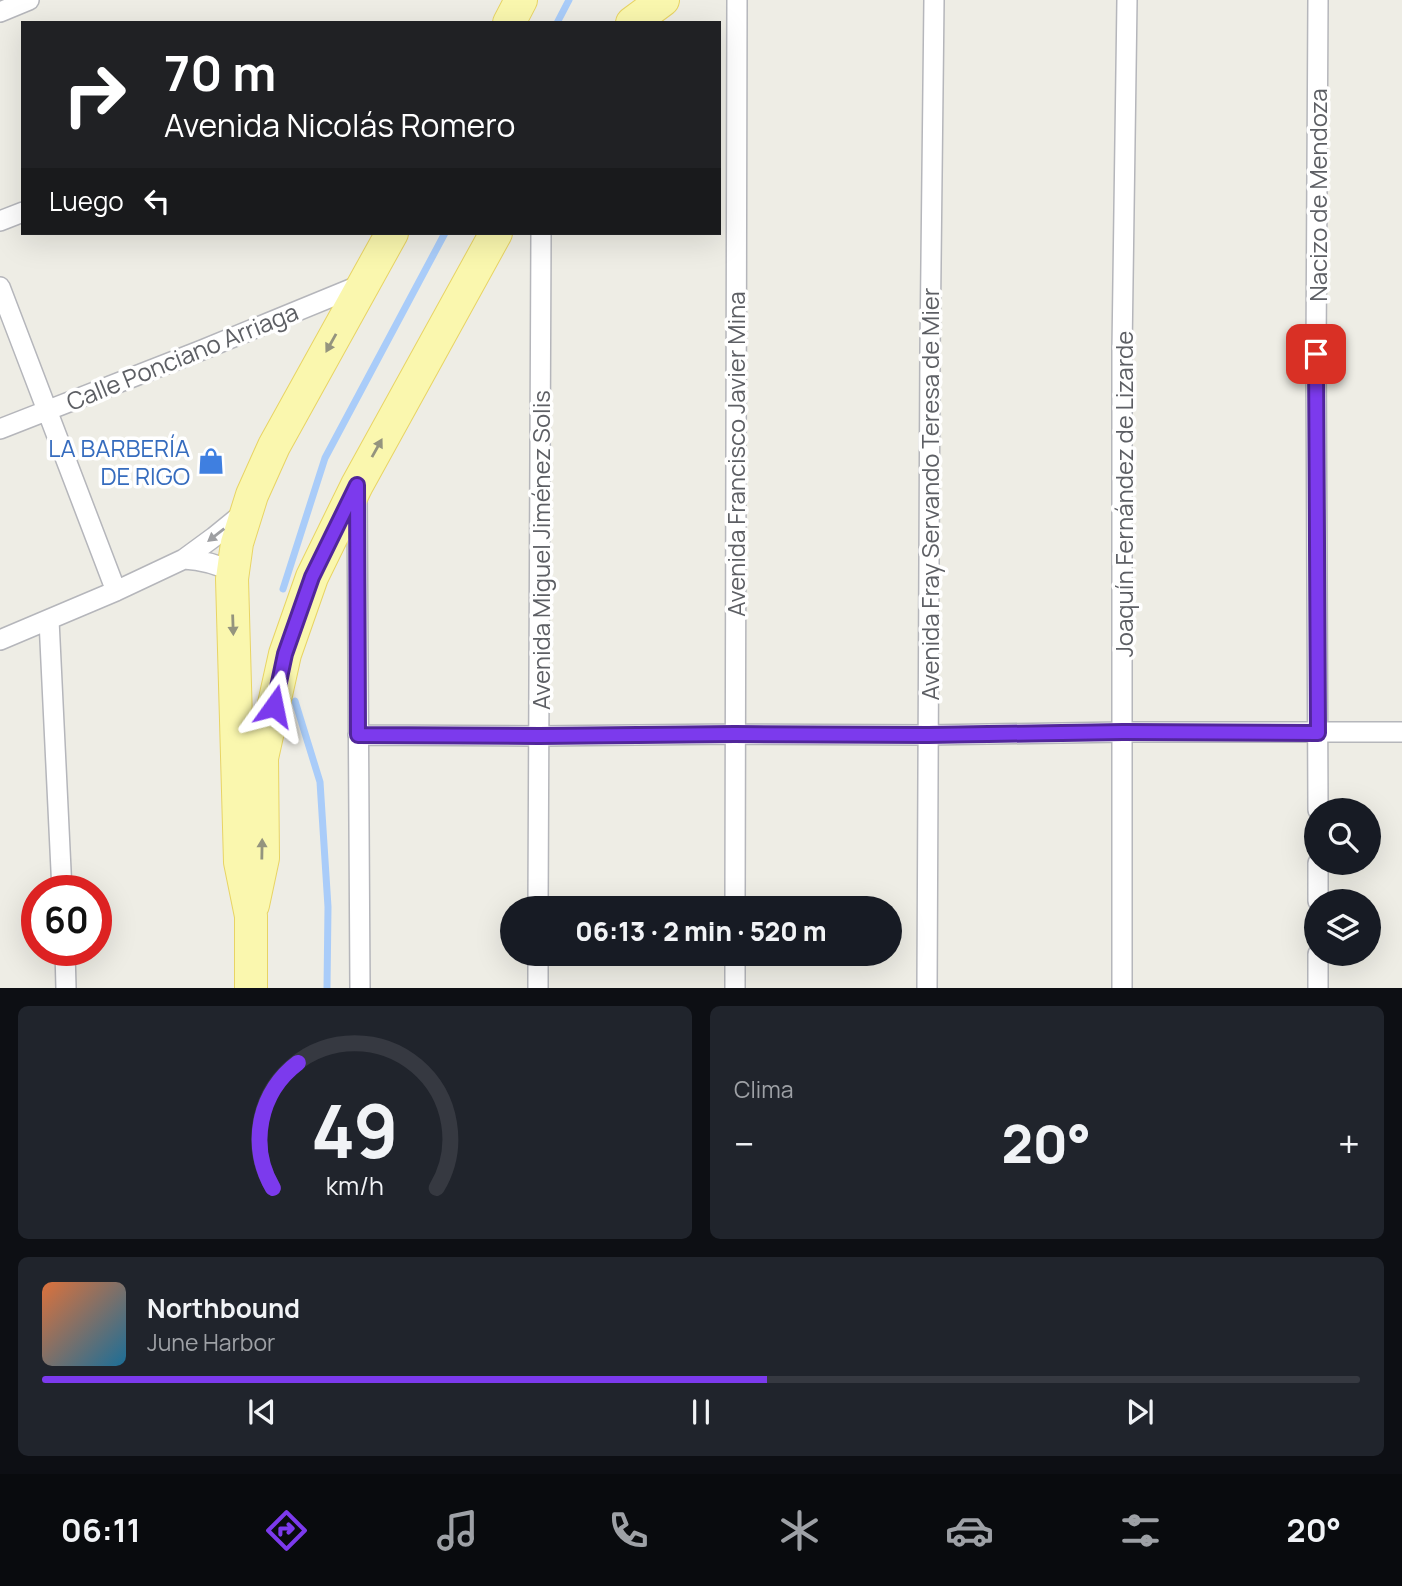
<!DOCTYPE html>
<html lang="es">
<meta charset="utf-8">
<style>
:root{--surface:#171b24;--page:#20242c;--text:#f1f3f6;--muted:#9ea1a6;--line:#363941;--accent:#7c3aed}
body{margin:0;font-family:Manrope,sans-serif;background:var(--page);color:var(--text);height:100vh;display:flex;flex-direction:column;font-size:26px;white-space:nowrap}
*{box-sizing:border-box;margin:0}
p{font-size:23px;color:var(--muted)}
.icon{flex:none;width:38px;height:38px;fill:none;stroke:currentColor;stroke-width:2;stroke-linecap:round;stroke-linejoin:round}
.map{position:relative;height:988px;overflow:hidden}
.panel{display:flex;flex-direction:column;gap:18px;padding:18px;background:#0d0f14;flex:1}
.panel>*{flex:none}
.top-card{position:absolute;left:21px;top:21px;width:700px;height:214px;border-radius:0px;box-shadow:0 7px 28px #0002;background:#202124;color:#fff;overflow:hidden}
.fabs{position:absolute;left:1304px;top:798px;display:grid;gap:14px}
.fabs a{display:grid;place-items:center;width:77px;height:77px;border-radius:50%;background:var(--surface);box-shadow:0 7px 28px #0002;font-size:35px}
.speed{position:absolute;left:21px;top:875px;display:flex;gap:14px;font-size:35px;font-weight:700;text-align:center}
.speed>*{display:grid;place-content:center;width:91px;height:91px;border-radius:50%;background:var(--surface);box-shadow:0 7px 28px #0002;line-height:1}
.speed .limit{border:10px solid #d22;background:#fff;color:#111}
.pin{position:absolute;display:grid;place-items:center;width:60px;height:60px;color:#fff;margin:-30px;border-radius:14px;box-shadow:0 4px 10px #0006}
.me{position:absolute;width:77px;margin:-38px;rotate:12deg;stroke-linejoin:round;filter:drop-shadow(0 0 5px #0008)}
.turn{display:flex;align-items:center;gap:24px;height:147px;padding:0 28px;font-size:32px}
.turn .icon{width:91px;height:91px;stroke-width:2.5}
.turn b{display:block;font-size:49px;line-height:60px}
.then{display:flex;align-items:center;height:66px;padding:0 28px;background:#0003;gap:14px;font-size:26px}
.big{font-size:52px;font-weight:800;line-height:1.1}
.panel .tile{flex:1;display:flex;flex-direction:column;justify-content:center;gap:10px;min-width:0;padding:0 24px;border-radius:10px;background:var(--page)}
.panel .dial{align-items:center;gap:0}
.dial svg{height:182px;overflow:visible;fill:none;stroke:var(--line);stroke-width:7;stroke-linecap:round;text-anchor:middle}
.dial text{fill:var(--text);stroke:none}
.song{display:flex;align-items:center;gap:21px}
.cover{width:84px;height:84px;border-radius:10px;background:linear-gradient(135deg,hsl(20 70% 55%),hsl(200 70% 35%))}
.played{height:7px;border-radius:4px;background:linear-gradient(90deg,var(--accent) 55%,var(--line) 55%)}
.keys{display:flex;justify-content:space-around;direction:ltr}
.heat{display:flex;justify-content:space-between;align-items:center;font-size:38px;direction:ltr}
.panel .tiles{flex:1;display:grid;gap:18px;grid-template-columns:1fr 1fr}
.tile:last-child{grid-column:span 2}
.trip{position:absolute;left:500px;top:896px;width:402px;height:70px;border-radius:35px;background:var(--surface);box-shadow:0 7px 28px #0002;font-weight:800;line-height:70px;text-align:center}
.tab-bar{display:flex;height:112px;justify-content:space-around;align-items:center;background:#090b0e;color:var(--muted)}
.tab-bar .icon{width:49px;height:49px}
.tab-bar .selected{color:var(--accent)}
.tab-bar b{font-size:32px;color:var(--text)}
.map>svg:first-child{display:block}
.lines{fill:none;stroke-linecap:round;stroke-linejoin:round}
.stream{stroke:#a9ccf9;stroke-width:7}
.minor-casing{stroke:#b5b6bb;stroke-width:22}
.primary-casing{stroke:#e8d464;stroke-width:34}
.minor{stroke:#fff;stroke-width:19}
.primary{stroke:#faf7ae;stroke-width:32}
.oneway{fill:#94947e}
.oneway2{fill:#9e9fa2}
.route-casing{stroke:#51269a;stroke-width:18}
.route{stroke:#7c3aed;stroke-width:12}
.labels{text-anchor:middle;dominant-baseline:central;stroke-width:7;stroke-linejoin:round;paint-order:stroke}
.street-label{font-size:24px;fill:#5d5f64;stroke:#fff}
.shop-label{font-size:24px;fill:#366cbe;stroke:#fff;text-anchor:end}
</style>
<div class="map">
<svg width="1402" height="988" viewBox="0 0 1402 988">
<rect width="100%" height="100%" fill="#eeede5"/>
<g class="lines">
<path class="stream" d="M 557,23 L 569,0
M 283,589 L 325,458 L 445,233
M 295,701 L 320,782 L 328,907 L 327,988"/>
<defs>
<path id="minor" d="M 1318,0 L 1316,354 L 1318,810
M 0,12 L 29,0
M 0,221 L 23,212
M 0,287 L 116,591
M 0,429 L 202,350 L 363,284
M 357,495 L 360,988
M 184,559 C 202,560 217,564 233,572
M 49,620 L 62,891
M 0,640 L 116,591 L 184,559 L 214,537 L 246,511
M 358,735 L 539,736 L 735,734 L 928,735 L 1123,732 L 1402,732
M 1318,901 L 1318,863
M 538,908 L 541,233
M 735,908 L 737,0
M 65,950 L 66,988
M 538,988 L 538,954
M 735,988 L 735,954
M 927,988 L 930,350 L 934,0
M 1122,988 L 1122,350 L 1127,0
M 1318,988 L 1318,954"/>
<path id="primary" d="M 509,23 L 521,0
M 632,23 L 663,0
M 253,905 L 263,858 L 262,758 L 285,654 L 312,577 L 357,485 L 496,233
M 251,988 L 251,916 L 240,862 L 232,579 L 237,543 L 252,495 L 274,446 L 392,233"/>
</defs>
<use href="#minor" class="minor-casing"/>
<use href="#primary" class="primary-casing"/>
<use href="#minor" class="minor"/>
<use href="#primary" class="primary"/>
</g>
<defs><path id="oneway-solid" d="M-6-.8H1V-3.2L6.5 0L1 3.2V.8H-6Z" transform="scale(1.75)"/></defs>
<g class="oneway">
<use href="#oneway-solid" transform="translate(331 343) rotate(119)"/>
<use href="#oneway-solid" transform="translate(377 448) rotate(-61)"/>
<use href="#oneway-solid" transform="translate(233 625) rotate(88)"/>
<use href="#oneway-solid" transform="translate(262 849) rotate(-89)"/>
</g>
<use class="oneway2" href="#oneway-solid" transform="translate(216 535) rotate(142)"/>
<g class="lines">
<defs>
<path id="route" d="M 274,706 L 285,654 L 312,577 L 357,485 L 358,735 L 539,736 L 735,734 L 928,735 L 1123,732 L 1318,733 L 1316,354"/>
</defs>
<use href="#route" class="route-casing"/>
<use href="#route" class="route"/>
</g>
<defs>
<symbol id="shop-bare" viewBox="-9 -9 18 18"><path d="M-5-2.5h2.3a2.7 3.5 0 0 1 5.4 0H5L5.5 6h-11ZM-1.5-2.5h3a1.5 2.3 0 0 0-3 0Z" fill="#3f7fe0" stroke="#fff" stroke-width="2.5" paint-order="stroke"/></symbol>
</defs>
<g fill-rule="evenodd">
<use href="#shop-bare" x="192" y="442" width="38" height="38"/>
</g>
<g class="labels">
<g class="street-label">
<text transform="translate(1317 195) rotate(-90)">Nacizo de Mendoza</text>
<text transform="translate(182 356) rotate(-22)">Calle Ponciano Arriaga</text>
<text transform="translate(735 454) rotate(-90)">Avenida Francisco Javier Mina</text>
<text transform="translate(929 494) rotate(-90)">Avenida Fray Servando Teresa de Mier</text>
<text transform="translate(1123 494) rotate(-90)">Joaquín Fernández de Lizarde</text>
<text transform="translate(540 550) rotate(-90)">Avenida Miguel Jiménez Solis</text>
</g>
<g class="shop-label">
<text x="190" y="447">LA BARBERÍA<tspan x="190" dy="28">DE RIGO</tspan></text>
</g>
</g>
</svg>
<div class="fabs">
<a><svg class="icon" aria-label="search" viewBox="0 0 24 24"><circle cx="10" cy="10" r="6"/><path d="M15 15l6 6"/></svg></a>
<a><svg class="icon" aria-label="layers" viewBox="0 0 24 24"><path d="M12 4l9 5-9 5-9-5zM3 14l9 5 9-5"/></svg></a>
</div>
<div class="speed"><div class="limit">60</div></div>
<div class="pin" style="left:1316px;top:354px;background:#d93025"><svg class="icon" aria-label="arrive" viewBox="0 0 24 24"><path d="M6 21V4h12l-3 4 3 4H6"/></svg></div>
<svg class="me" style="left:274px;top:706px" viewBox="-20 -20 40 40"><path d="M0-17L14 15 0 8-14 15z" fill="#7c3aed" stroke="#fff" stroke-width="4"/></svg>
<div class="trip">06:13 · 2 min · 520 m</div>
<div class="top-card">
<div class="turn"><svg class="icon" aria-label="right" viewBox="0 0 24 24"><path d="M7 20v-9h11M14 6l5 5-5 5"/></svg><div><b>70 m</b>Avenida Nicolás Romero</div></div>
<div class="then">Luego<svg class="icon" aria-label="left" viewBox="0 0 24 24"><path d="M17 20v-9H6M10 6l-5 5 5 5"/></svg></div>
</div>
</div>
<section class="panel">
<div class="tiles">
<div class="tile dial"><svg viewBox="0 0 100 80">
<path d="M14 69A42 42 0 1 1 86 69"/>
<path d="M14 69A42 42 0 0 1 25 14" stroke="#7c3aed"/>
<text x="50" y="56" font-size="32" font-weight="700">49</text>
<text x="50" y="72" font-size="11">km/h</text>
</svg></div>
<div class="tile"><p>Clima</p>
<div class="heat"><a>−</a><b class="big">20°</b><a>+</a></div>
</div>
<div class="tile">
<div class="song"><i class="cover"></i><div><b>Northbound</b><p>June Harbor</p></div></div>
<div class="played"></div>
<div class="keys"><svg class="icon" aria-label="previous" viewBox="0 0 24 24"><path d="M18 5L8 12l10 7zM5 5v14"/></svg><svg class="icon" aria-label="pause" viewBox="0 0 24 24"><path d="M8 5v14M16 5v14"/></svg><svg class="icon" aria-label="next" viewBox="0 0 24 24"><path d="M6 5l10 7-10 7zM19 5v14"/></svg></div>
</div>
</div>
</section>
<nav class="tab-bar">
<b>06:11</b>
<svg class="icon selected" aria-label="directions" viewBox="0 0 24 24"><path d="M12 3l9 9-9 9-9-9zM9 14v-3h6M13 9l2 2-2 2"/></svg>
<svg class="icon" aria-label="music" viewBox="0 0 24 24"><path d="M9 18V5l10-2v13"/><circle cx="6" cy="18" r="3"/><circle cx="16" cy="16" r="3"/></svg>
<svg class="icon" aria-label="phone" viewBox="0 0 24 24"><path d="M5 4h4l2 5-3 2q2 4 5 5l2-3 5 2v4C11 20 4 13 5 4z"/></svg>
<svg class="icon" aria-label="climate" viewBox="0 0 24 24"><path d="M12 3v18M4 7l16 10M4 17L20 7"/></svg>
<svg class="icon" aria-label="car" viewBox="0 0 24 24"><path d="M5 17H2v-5l4-1 3-4h7l3 4 3 1v5h-3M9 17h6M6 11h13"/><circle cx="7" cy="17" r="2"/><circle cx="17" cy="17" r="2"/></svg>
<svg class="icon" aria-label="filters" viewBox="0 0 24 24"><path d="M4 7h16M4 17h16"/><circle cx="9" cy="7" r="2"/><circle cx="15" cy="17" r="2"/></svg>
<b>20°</b>
</nav>
